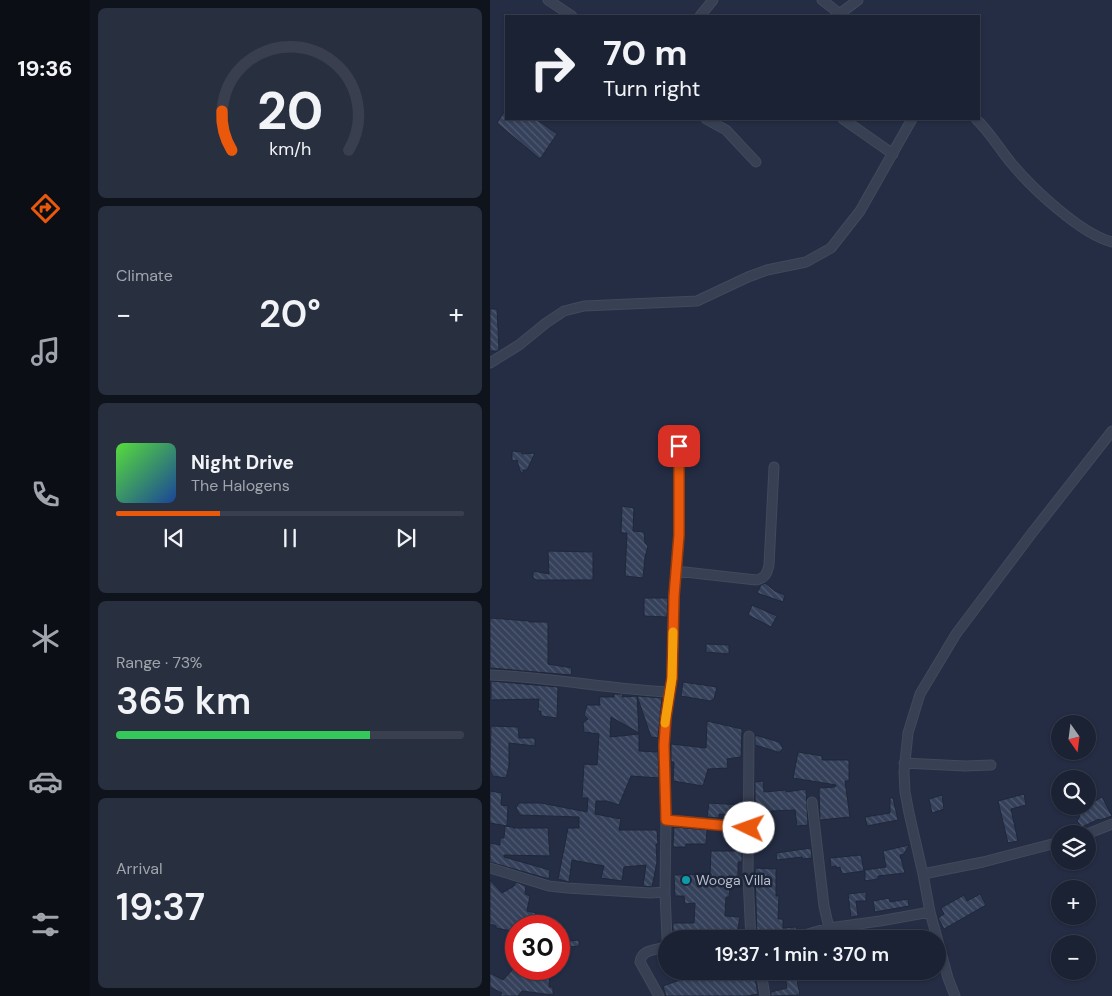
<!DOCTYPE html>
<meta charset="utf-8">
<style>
:root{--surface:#1b2233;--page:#282f3f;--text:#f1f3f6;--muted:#a0a4ac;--line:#393f4e;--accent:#ea580c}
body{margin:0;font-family:"DM Sans",sans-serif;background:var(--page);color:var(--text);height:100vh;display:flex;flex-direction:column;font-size:19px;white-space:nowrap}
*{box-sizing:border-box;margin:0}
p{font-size:16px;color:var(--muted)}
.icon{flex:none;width:28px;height:28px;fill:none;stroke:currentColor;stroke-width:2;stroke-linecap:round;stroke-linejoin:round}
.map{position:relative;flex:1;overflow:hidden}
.panel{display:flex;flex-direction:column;gap:8px;padding:8px;background:#0f131c;width:400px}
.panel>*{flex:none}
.top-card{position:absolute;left:15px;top:15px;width:475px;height:105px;border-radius:0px;box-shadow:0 1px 4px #0004,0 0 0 1px var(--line);background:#1b2233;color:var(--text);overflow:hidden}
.needle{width:32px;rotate:166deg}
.tools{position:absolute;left:561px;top:715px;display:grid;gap:10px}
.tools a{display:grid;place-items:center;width:45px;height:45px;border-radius:50%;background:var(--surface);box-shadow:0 1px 4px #0004,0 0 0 1px var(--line);font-size:25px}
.speed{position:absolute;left:15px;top:915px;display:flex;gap:10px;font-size:25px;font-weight:700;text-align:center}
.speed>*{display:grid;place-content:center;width:65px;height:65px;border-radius:50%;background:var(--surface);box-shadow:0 1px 4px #0004,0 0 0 1px var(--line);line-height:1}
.speed .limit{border:8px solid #d22;background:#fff;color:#111}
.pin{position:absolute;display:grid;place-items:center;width:42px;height:42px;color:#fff;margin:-21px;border-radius:10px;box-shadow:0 2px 8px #0006}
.me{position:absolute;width:55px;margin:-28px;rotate:273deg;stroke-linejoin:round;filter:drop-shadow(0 0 4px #0008)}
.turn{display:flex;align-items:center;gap:18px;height:105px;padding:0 15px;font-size:22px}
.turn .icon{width:65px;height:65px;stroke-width:2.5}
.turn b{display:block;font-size:35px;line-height:42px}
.big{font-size:38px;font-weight:600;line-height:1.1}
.panel .tile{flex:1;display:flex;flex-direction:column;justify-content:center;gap:8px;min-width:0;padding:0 18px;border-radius:8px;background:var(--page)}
.panel .dial{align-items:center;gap:0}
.dial svg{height:130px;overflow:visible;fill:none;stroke:var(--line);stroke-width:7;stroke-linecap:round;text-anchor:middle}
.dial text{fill:var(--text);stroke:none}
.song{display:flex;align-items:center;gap:15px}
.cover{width:60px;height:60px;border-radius:8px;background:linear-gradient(135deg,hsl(110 70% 55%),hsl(220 70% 35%))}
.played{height:5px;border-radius:2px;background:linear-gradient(90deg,var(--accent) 30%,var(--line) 30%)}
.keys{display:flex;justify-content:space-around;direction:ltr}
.heat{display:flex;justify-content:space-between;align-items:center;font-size:28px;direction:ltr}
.charge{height:8px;border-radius:4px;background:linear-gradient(90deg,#34c759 73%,var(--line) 0)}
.trip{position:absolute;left:168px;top:930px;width:288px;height:50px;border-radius:25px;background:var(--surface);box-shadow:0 1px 4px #0004,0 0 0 1px var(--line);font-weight:600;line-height:50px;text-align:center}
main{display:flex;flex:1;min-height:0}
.dock{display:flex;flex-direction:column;width:90px;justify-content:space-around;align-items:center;background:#0b0e14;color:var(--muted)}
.dock .icon{width:35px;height:35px}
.dock .current{color:var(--accent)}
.dock b{font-size:22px;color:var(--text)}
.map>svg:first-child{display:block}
.building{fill:url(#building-back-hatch);stroke:#1f273a}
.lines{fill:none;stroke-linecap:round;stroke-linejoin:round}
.street-casing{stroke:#42495c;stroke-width:11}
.street{stroke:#384053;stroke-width:9}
.route-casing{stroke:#983908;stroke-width:12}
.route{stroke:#ea580c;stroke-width:9}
.slow{stroke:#f59e0b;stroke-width:9}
.culture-dot{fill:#0f9aa8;stroke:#1d2538;stroke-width:2}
.labels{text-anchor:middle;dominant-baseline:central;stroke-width:5;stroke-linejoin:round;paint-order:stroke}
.poi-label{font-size:14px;fill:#b6bccd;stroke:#1d2538;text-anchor:start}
</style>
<main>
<nav class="dock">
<b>19:36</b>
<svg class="icon current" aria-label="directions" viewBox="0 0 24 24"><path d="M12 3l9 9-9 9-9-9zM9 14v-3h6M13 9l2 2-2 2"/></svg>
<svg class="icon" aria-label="music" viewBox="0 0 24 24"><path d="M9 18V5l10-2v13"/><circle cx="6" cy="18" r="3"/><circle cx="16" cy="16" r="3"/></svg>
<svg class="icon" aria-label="phone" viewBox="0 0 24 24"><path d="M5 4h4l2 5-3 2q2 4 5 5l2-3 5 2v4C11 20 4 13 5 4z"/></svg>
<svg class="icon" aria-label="climate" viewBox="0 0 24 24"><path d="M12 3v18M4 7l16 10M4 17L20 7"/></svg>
<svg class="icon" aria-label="car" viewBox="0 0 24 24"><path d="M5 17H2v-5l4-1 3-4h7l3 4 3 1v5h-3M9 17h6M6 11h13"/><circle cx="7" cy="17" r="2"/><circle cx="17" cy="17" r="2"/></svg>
<svg class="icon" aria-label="filters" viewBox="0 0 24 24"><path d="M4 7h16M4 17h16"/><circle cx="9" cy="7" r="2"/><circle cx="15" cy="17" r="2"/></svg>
</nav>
<section class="panel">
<div class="tile dial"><svg viewBox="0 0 100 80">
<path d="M14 69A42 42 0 1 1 86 69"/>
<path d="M14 69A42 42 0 0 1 8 45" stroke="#ea580c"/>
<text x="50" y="56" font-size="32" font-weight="700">20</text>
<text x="50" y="72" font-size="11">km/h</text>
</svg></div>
<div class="tile"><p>Climate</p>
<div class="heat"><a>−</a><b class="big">20°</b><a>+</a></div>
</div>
<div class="tile">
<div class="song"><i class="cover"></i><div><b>Night Drive</b><p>The Halogens</p></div></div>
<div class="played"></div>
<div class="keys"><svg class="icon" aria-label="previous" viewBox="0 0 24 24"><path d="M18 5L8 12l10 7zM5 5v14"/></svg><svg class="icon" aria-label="pause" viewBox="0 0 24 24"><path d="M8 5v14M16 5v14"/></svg><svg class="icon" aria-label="next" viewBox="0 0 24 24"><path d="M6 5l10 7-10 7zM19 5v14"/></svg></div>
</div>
<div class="tile"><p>Range · 73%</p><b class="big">365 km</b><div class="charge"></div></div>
<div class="tile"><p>Arrival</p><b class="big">19:37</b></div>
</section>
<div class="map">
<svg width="622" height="996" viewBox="0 0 622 996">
<defs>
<pattern id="building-back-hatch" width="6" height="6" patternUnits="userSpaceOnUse" patternTransform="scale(1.25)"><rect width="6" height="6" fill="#35415a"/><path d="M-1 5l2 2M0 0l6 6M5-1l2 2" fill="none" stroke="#505a70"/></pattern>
</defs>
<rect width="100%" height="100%" fill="#242d44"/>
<path class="building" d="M 16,109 L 16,119 L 46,119 L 67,134 L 50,159 L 7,123 Z
M 0,309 L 7,309 L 9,350 L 7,351 L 0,351 Z
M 22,451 L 32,452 L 32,454 L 45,453 L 37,470 L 33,470 L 34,473 L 32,473 L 30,471 L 27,460 L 22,461 Z
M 132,506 L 144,508 L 143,531 L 154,532 L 155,543 L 158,546 L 155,557 L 153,578 L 135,576 L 137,533 L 131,533 Z
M 58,551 L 103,552 L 103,580 L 47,580 L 43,578 L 43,571 L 59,574 Z
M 275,583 L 285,591 L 295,595 L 293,602 L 267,593 L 271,585 Z
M 154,598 L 178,598 L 177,617 L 154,616 Z
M 262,605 L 287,616 L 281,627 L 258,615 Z
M 0,618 L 39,621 L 39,622 L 58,622 L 58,664 L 82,668 L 81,675 L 0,668 Z
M 216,644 L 239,645 L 239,654 L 216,652 Z
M 1,681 L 68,687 L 67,718 L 51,716 L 51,711 L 48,711 L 49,699 L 1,700 Z
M 193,682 L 227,687 L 224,699 L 220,701 L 191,696 Z
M 124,694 L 133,694 L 132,697 L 147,696 L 172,698 L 168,738 L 161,737 L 147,696 L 149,733 L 121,717 L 120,737 L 149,734 L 149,751 L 168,752 L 169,778 L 141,776 L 129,805 L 117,801 L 106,801 L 105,814 L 131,819 L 129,830 L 167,830 L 168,844 L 166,844 L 167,862 L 162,887 L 153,886 L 156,865 L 134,867 L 132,881 L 111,878 L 114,866 L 82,860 L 79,882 L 68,879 L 78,828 L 89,828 L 89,817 L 30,815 L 26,808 L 29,803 L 51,803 L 97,812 L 98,798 L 92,798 L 94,764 L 107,765 L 109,734 L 94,732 L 93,723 L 98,719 L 94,715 L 97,705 L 110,705 L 109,697 L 124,697 Z
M 217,721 L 252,729 L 251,757 L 237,759 L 238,768 L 218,769 L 213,786 L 183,781 L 184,762 L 181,762 L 181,744 L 216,748 Z
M 1,726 L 28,727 L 29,738 L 45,738 L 45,746 L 19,743 L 19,766 L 16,778 L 3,776 L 0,770 Z
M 265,735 L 289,742 L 293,748 L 290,752 L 288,752 L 265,745 Z
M 308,752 L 332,756 L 332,760 L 359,760 L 359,781 L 355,781 L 360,817 L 330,820 L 329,788 L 345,787 L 346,785 L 303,778 Z
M 273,781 L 274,792 L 296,790 L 296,792 L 316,789 L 318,825 L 307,826 L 305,810 L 281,811 L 281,815 L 265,814 L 265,782 Z
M 0,791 L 12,793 L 11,805 L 18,806 L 17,826 L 0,823 Z
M 534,794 L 536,805 L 521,809 L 528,841 L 518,843 L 508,801 Z
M 452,795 L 454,809 L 442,813 L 439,799 Z
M 612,797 L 622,816 L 610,820 L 609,819 L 592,827 L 587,821 L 590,816 L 588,811 Z
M 400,798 L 403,798 L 408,820 L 377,826 L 375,817 L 400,813 Z
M 219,803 L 252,805 L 252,816 L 229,814 L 229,818 L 217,817 Z
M 15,826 L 23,827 L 23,828 L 58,828 L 60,856 L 14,855 L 14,857 L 60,870 L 59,879 L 0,862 L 0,843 L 10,845 L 10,838 L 14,838 Z
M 184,827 L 217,830 L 216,844 L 196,844 L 196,847 L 183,847 Z
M 419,845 L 414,854 L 410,855 L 415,873 L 388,876 L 388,879 L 375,881 L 375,870 L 396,867 L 393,851 Z
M 321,848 L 322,858 L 313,859 L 312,857 L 287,860 L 286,853 Z
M 221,851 L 252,851 L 252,862 L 248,862 L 248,875 L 252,876 L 252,887 L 240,886 L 239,897 L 236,897 L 235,916 L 250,917 L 246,939 L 216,939 L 217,934 L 196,933 L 196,939 L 183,939 L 183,923 L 204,923 L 205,903 L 195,904 L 194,896 L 185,896 L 184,875 L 220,874 Z
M 371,855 L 374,871 L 352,874 L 350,867 L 346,868 L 346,866 L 341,867 L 340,858 Z
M 265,868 L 286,869 L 286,896 L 289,896 L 288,919 L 293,919 L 293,928 L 306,927 L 307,931 L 298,933 L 294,937 L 267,938 Z
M 0,880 L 12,893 L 24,886 L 26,882 L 36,886 L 35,894 L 40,896 L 37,911 L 46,913 L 44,926 L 26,926 L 26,932 L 6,928 L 6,926 L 0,924 Z
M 376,892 L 376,901 L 366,901 L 368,916 L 361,917 L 358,894 Z
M 490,894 L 496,905 L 454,929 L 448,918 L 454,914 L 451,908 L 474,895 L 477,901 Z
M 399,898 L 400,902 L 418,899 L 419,906 L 385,912 L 383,901 Z
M 89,940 L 89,946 L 69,948 L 69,942 Z
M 23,969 L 60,969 L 59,987 L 63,987 L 63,995 L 32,991 L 28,996 L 10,996 L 12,993 L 0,987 L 0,973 L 13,980 Z
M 193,971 L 207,971 L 208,974 L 217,971 L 264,971 L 268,994 L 257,996 L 176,996 L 173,986 L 193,979 Z
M 294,971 L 305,971 L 310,995 L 281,996 L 281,992 L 297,988 Z"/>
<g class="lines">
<defs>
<path id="street" d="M 58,0 L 82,16
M 332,0 L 350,14
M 210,16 L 223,0
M 353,16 L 350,14 L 352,12 L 368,0
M 216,119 L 236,130 L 266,162
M 353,119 L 403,154
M 486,119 C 500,132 510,150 522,164 C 543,189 591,234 622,242
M 0,363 L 29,345 L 56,323 L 74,311 L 94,306 L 207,301 L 258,277 L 277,270 L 316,262 L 341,248 L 370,211 L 422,119
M 186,571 L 266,580 C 275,578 277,574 279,565 L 284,467
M 0,675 C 60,677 119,689 179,692
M 259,736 L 258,878 L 261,939
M 414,763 L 475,766 L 501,765
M 322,802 L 334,906 L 339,928
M 176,820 L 259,827
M 597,834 L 622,824
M 0,868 L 59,886 L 77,888 L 160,893 L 175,892
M 433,874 L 493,862 L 570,842
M 177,939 L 175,892 L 176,820 L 174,745 L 176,717 L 182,678 L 184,596 L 189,535 L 189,446
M 300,939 L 339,928 L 390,921 L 440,912
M 271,971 L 275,996
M 169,996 L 150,962 C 152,949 165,950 176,947
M 465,996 L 458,978 L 440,912 L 433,874 L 419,813 L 415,792 L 414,772 L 418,733 L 430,694 L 466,634 L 542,533 L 622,431"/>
</defs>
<use href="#street" class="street-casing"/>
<use href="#street" class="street"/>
</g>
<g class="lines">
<defs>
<path id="route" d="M 189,446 L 189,535 L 184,596 L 182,678 L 176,717 L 174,745 L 176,820 L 259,828"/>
</defs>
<use href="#route" class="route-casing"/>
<use href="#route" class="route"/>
<path class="slow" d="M 175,723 L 182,678 L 183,632"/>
</g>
<circle class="culture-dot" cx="196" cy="880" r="5"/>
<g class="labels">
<g class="poi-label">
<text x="206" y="880">Wooga Villa</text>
</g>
</g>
</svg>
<div class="tools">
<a><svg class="needle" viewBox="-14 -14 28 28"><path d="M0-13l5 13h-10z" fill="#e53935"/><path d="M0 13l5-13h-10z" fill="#a0a4ac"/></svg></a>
<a><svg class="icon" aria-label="search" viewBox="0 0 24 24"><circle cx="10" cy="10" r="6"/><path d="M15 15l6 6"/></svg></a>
<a><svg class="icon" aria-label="layers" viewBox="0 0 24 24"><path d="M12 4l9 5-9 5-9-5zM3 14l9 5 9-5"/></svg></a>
<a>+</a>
<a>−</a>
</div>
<div class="speed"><div class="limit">30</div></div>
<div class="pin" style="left:189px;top:446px;background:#d93025"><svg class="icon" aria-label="arrive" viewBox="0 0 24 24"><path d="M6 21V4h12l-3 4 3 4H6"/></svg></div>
<svg class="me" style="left:259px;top:828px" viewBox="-20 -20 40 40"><circle r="19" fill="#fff"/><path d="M0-13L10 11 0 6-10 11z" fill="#ea580c"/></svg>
<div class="trip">19:37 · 1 min · 370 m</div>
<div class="top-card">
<div class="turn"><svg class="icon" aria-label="right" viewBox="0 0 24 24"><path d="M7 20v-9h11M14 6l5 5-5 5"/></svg><div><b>70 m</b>Turn right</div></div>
</div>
</div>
</main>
